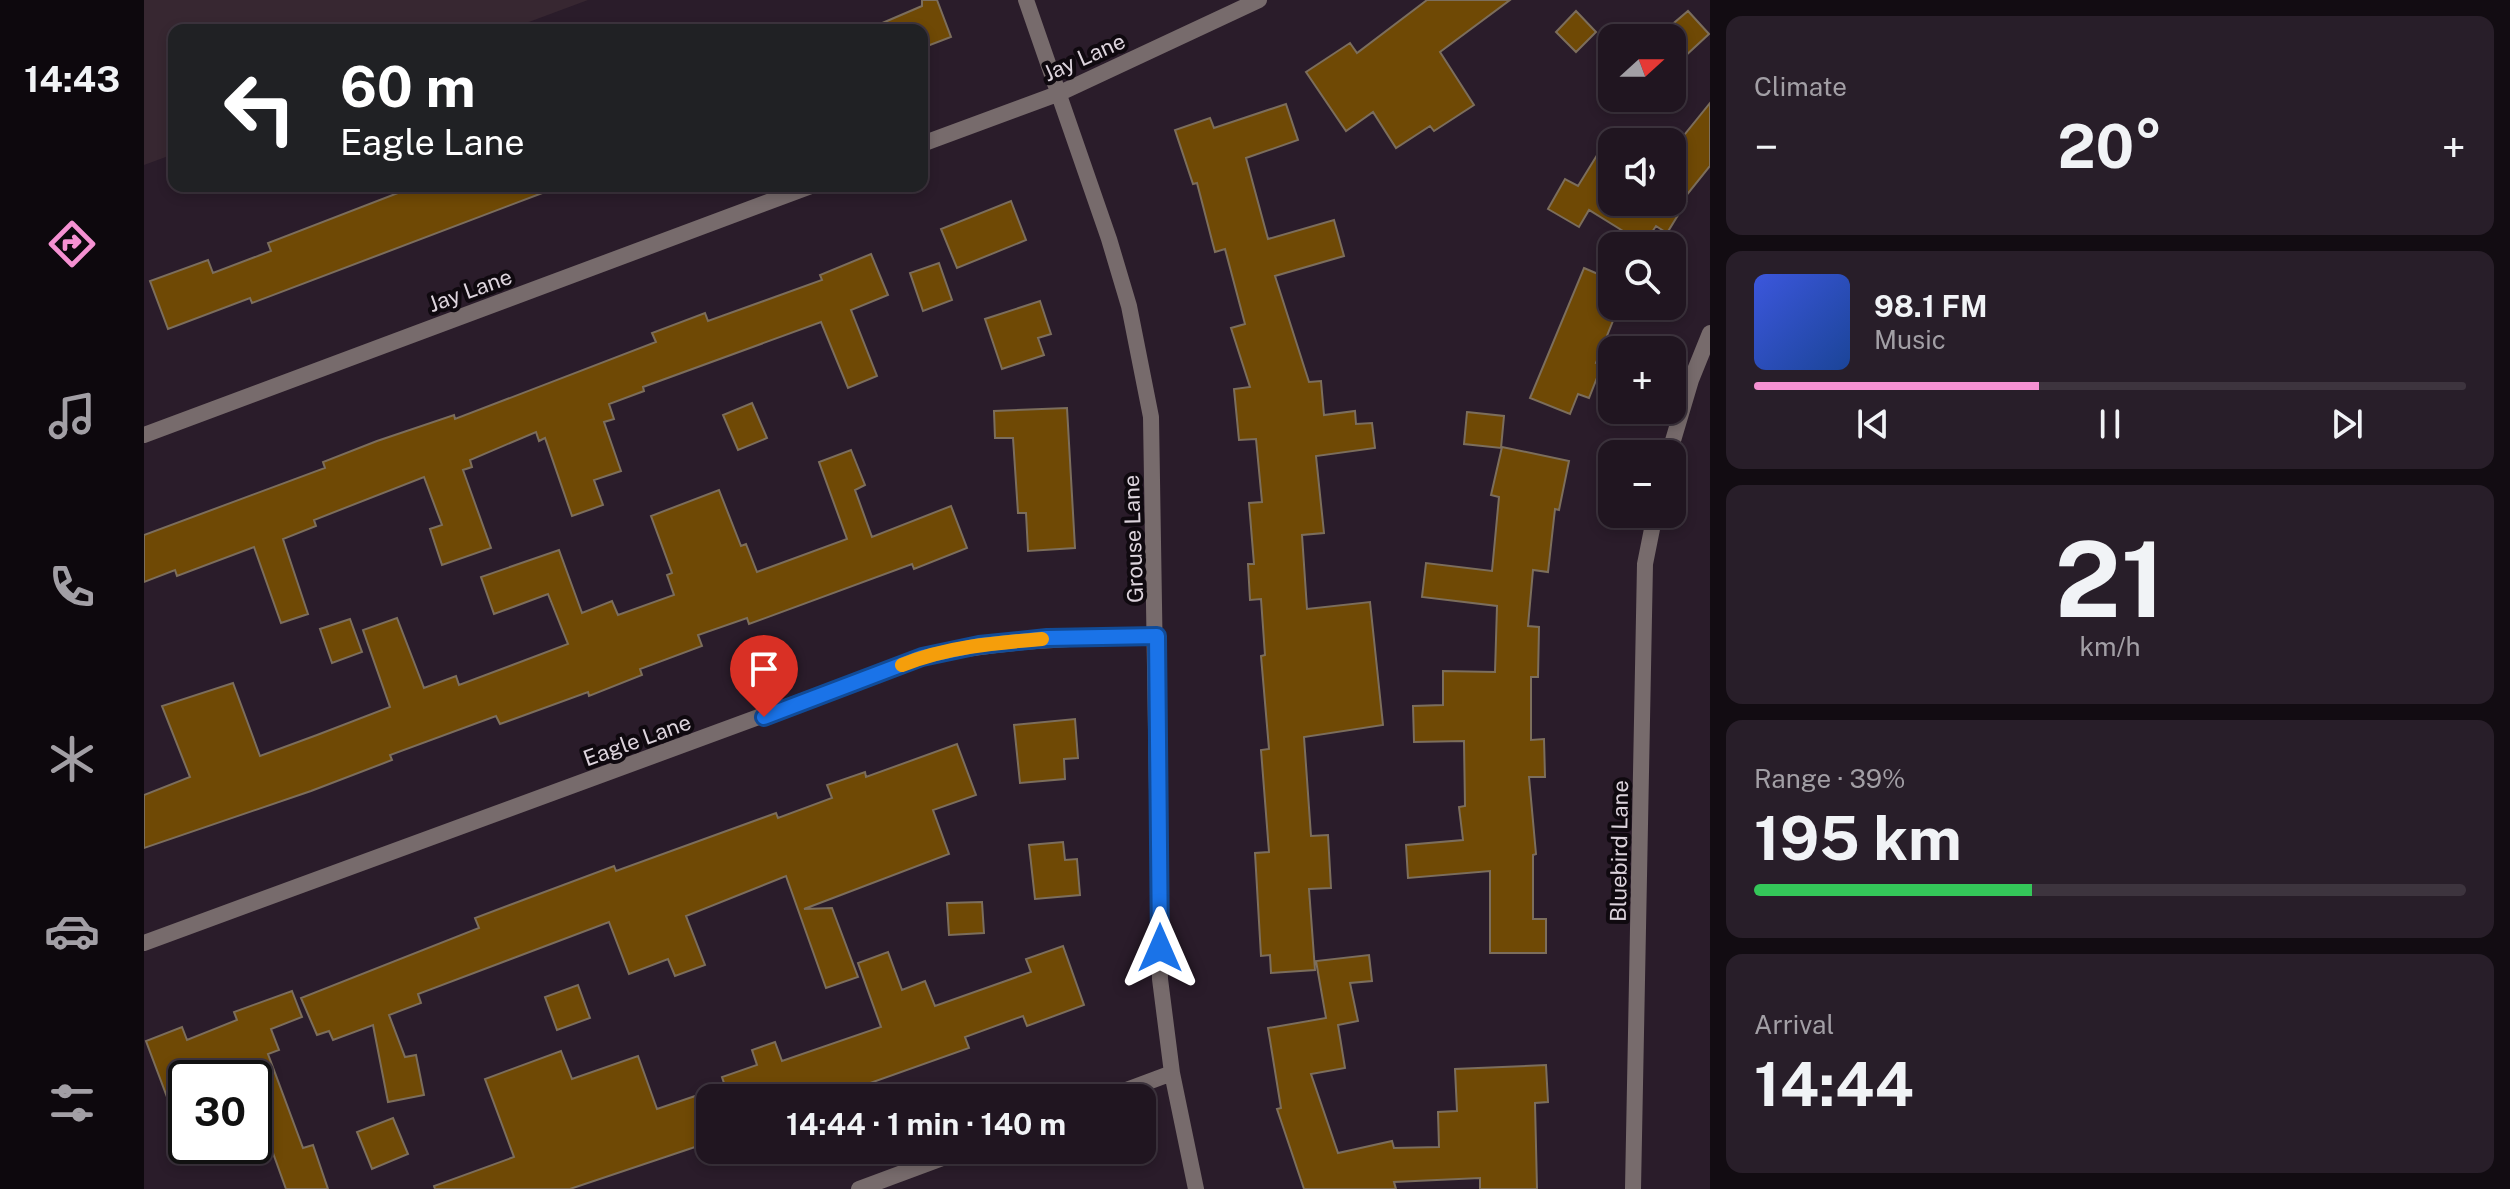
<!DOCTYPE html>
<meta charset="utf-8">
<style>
:root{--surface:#201520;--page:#281e29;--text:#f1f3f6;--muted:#a29fa5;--line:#3d343e;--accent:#f591d2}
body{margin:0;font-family:"Public Sans",sans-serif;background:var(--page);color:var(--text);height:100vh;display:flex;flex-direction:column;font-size:30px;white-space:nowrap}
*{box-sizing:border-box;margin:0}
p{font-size:26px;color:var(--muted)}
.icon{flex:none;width:44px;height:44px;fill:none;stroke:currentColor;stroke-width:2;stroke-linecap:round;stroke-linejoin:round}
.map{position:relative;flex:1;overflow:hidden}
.side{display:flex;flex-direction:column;gap:16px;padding:16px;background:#120c12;width:800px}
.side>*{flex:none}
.guide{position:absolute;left:24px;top:24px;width:760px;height:168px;border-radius:16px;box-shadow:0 4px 12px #0003,0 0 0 2px var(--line);background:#202124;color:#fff;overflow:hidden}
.needle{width:52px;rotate:69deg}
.controls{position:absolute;left:1454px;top:24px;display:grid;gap:16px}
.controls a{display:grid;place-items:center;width:88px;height:88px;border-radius:16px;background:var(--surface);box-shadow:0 4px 12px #0003,0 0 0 2px var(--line);font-size:40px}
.speed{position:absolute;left:24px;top:1060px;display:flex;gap:16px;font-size:40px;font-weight:700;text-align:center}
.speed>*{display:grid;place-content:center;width:104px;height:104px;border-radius:50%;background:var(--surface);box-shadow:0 4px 12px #0003,0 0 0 2px var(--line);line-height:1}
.speed .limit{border:4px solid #111;border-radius:12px;background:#fff;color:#111}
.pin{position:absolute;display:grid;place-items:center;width:68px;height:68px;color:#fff;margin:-82px -34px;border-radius:50% 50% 50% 0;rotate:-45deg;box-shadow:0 0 8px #0007}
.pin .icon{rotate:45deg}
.me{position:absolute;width:88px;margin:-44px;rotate:0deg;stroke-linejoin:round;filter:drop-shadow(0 0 6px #0008)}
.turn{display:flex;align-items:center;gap:28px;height:168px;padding:0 40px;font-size:36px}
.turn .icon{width:104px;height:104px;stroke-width:2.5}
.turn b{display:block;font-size:56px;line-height:68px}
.big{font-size:60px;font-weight:700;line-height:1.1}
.side .tile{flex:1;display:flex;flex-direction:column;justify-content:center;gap:12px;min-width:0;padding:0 28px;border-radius:16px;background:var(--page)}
.side .dial{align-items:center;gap:0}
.dial b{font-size:104px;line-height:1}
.song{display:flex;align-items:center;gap:24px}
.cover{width:96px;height:96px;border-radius:12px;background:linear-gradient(135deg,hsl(230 70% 55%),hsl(220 70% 35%))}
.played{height:8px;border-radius:4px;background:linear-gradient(90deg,var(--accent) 40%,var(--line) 40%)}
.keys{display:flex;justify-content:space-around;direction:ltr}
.heat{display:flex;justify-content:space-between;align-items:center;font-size:44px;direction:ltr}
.charge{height:12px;border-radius:6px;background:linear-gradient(90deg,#34c759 39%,var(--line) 0)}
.trip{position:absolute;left:552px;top:1084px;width:460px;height:80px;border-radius:16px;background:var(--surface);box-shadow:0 4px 12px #0003,0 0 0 2px var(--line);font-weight:700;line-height:80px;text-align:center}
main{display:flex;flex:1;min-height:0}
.tab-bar{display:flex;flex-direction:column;width:144px;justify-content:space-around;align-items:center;background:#0d080d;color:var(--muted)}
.tab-bar .icon{width:56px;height:56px}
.tab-bar .current{color:var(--accent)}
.tab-bar b{font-size:36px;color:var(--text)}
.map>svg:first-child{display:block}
.education{fill:#372731}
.building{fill:#6f4905;stroke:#7c6e5c;stroke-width:2}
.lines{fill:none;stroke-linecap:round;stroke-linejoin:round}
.minor{stroke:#776b6c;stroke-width:16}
.route-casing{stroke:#114b97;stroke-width:20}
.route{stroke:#1a73e8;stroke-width:14}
.slow{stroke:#f59e0b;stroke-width:14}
.labels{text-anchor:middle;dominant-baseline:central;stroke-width:8;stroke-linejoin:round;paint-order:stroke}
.street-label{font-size:22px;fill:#ddd4dd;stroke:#0f090f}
</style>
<main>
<nav class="tab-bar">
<b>14:43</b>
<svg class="icon current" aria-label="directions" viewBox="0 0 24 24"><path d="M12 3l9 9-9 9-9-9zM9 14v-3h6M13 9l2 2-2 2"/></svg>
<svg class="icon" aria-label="music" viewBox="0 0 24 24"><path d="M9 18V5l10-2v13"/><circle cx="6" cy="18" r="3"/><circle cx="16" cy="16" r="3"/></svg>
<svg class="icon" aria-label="phone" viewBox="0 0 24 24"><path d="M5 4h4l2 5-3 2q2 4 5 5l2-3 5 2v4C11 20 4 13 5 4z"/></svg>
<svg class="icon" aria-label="climate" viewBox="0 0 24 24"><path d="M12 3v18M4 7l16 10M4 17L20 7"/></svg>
<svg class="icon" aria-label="car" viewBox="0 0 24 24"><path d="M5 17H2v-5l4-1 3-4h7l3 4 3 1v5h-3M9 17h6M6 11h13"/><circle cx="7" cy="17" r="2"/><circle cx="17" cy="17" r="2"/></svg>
<svg class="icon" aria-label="filters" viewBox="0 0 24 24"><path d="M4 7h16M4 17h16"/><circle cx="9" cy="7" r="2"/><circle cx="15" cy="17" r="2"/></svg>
</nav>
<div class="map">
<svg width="1566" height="1189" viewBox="0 0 1566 1189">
<rect width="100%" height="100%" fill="#2a1c2a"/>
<path class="education" d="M 0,0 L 444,0 L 363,30 L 30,30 L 30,154 L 0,165 Z"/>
<path class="building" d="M 778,0 L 793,0 L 807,37 L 778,48 L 778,30 L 722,30 L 778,6 Z
M 1283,0 L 1366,0 L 1296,52 L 1330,105 L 1290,131 L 1286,126 L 1252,148 L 1229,112 L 1202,131 L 1162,72 L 1206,43 L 1213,53 Z
M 1432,11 L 1452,32 L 1432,52 L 1412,32 Z
M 1544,11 L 1565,34 L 1539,58 L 1528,46 L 1528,38 L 1517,34 Z
M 1566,103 L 1566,166 L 1537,202 L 1542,202 L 1523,233 L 1512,226 L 1500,244 L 1445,210 L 1435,227 L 1404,209 L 1421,179 L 1434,186 L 1468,131 L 1468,202 L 1528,202 L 1528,150 Z
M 1142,104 L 1154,140 L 1102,158 L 1124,239 L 1190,220 L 1200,256 L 1131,276 L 1165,382 L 1177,381 L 1180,415 L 1211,411 L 1212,424 L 1228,423 L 1231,448 L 1172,456 L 1180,533 L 1158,535 L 1163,609 L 1226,602 L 1239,725 L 1160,737 L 1167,836 L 1184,835 L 1187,888 L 1165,889 L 1171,970 L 1127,973 L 1126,955 L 1117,956 L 1111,853 L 1125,852 L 1117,750 L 1125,749 L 1117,656 L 1121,655 L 1117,599 L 1106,600 L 1104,564 L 1110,564 L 1105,503 L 1118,502 L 1112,439 L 1095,440 L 1090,389 L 1106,387 L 1087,328 L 1101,324 L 1081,249 L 1071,252 L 1053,183 L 1049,184 L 1031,130 L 1066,118 L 1070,128 Z
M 272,186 L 409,189 L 108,303 L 106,298 L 24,329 L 6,281 L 64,260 L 69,273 L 127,251 L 124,243 Z
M 867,201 L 882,240 L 813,268 L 797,229 Z
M 727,254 L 744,295 L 707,310 L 733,376 L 704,388 L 677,322 L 499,387 L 500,391 L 465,404 L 470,419 L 460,422 L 477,471 L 450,480 L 459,505 L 428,516 L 401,438 L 395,441 L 392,432 L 326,460 L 328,467 L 319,470 L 347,548 L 298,565 L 286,529 L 298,525 L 280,477 L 170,520 L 172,526 L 139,539 L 164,614 L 137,623 L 110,547 L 33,576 L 31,570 L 0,582 L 0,535 L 181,468 L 179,462 L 233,441 L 310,415 L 311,419 L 512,342 L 508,333 L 561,313 L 564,321 L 678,280 L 676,275 Z
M 795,263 L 808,300 L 779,311 L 766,273 Z
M 1440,268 L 1468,280 L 1468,306 L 1475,306 L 1452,363 L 1458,365 L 1445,398 L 1434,394 L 1426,414 L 1386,398 Z
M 896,301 L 907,334 L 894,338 L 900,355 L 858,369 L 841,319 Z
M 608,403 L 623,438 L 594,450 L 579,415 Z
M 923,408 L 931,548 L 884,551 L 882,513 L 874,513 L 869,438 L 851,438 L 850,411 Z
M 1323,412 L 1360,416 L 1357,448 L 1320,444 Z
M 1358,447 L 1425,461 L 1415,510 L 1411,509 L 1404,572 L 1389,570 L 1384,626 L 1395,627 L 1394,677 L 1387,677 L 1387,740 L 1400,739 L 1401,777 L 1385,777 L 1392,854 L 1389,855 L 1389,919 L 1402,919 L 1402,953 L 1346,953 L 1346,871 L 1264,878 L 1262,845 L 1319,840 L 1315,807 L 1321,806 L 1320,741 L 1270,742 L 1269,706 L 1299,705 L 1299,671 L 1351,672 L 1353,606 L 1278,597 L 1282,563 L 1348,571 L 1355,497 L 1347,495 Z
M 707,450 L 721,485 L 711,490 L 728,537 L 807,506 L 823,548 L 770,569 L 768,564 L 605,624 L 603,618 L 554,635 L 558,646 L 496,669 L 498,675 L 445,696 L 444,692 L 356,724 L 352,716 L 246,755 L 248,760 L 167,791 L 0,848 L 0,795 L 46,777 L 18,706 L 89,683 L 116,756 L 173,735 L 246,707 L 219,630 L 253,618 L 280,688 L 312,676 L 315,685 L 424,644 L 404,594 L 350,614 L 337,577 L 415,550 L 438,613 L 468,601 L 474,615 L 530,595 L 523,575 L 528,573 L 507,516 L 575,490 L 597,546 L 602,544 L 613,572 L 703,539 L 675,462 Z
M 206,619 L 218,652 L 188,663 L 176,629 Z
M 931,719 L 934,758 L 920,759 L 921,779 L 876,783 L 870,725 Z
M 813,744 L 832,795 L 789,810 L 805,854 L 660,909 L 688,908 L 714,977 L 682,988 L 642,876 L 542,916 L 561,965 L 531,976 L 524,959 L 485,974 L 465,922 L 274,994 L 277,1003 L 245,1015 L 261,1057 L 272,1055 L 280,1095 L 244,1102 L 229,1025 L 189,1040 L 185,1031 L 173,1035 L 157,998 L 335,928 L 331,918 L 470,866 L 472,871 L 632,813 L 634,818 L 688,798 L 683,785 L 721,772 L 722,777 Z
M 919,842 L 921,860 L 933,859 L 936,895 L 891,899 L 885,845 Z
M 838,902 L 840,933 L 805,935 L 803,903 Z
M 919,946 L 940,1005 L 883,1026 L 879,1016 L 821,1037 L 825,1048 L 684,1098 L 585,1098 L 578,1077 L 613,1065 L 608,1050 L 631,1042 L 638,1061 L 737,1027 L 714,963 L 744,952 L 758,990 L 781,981 L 791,1006 L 887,972 L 882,959 Z
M 1225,955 L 1228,981 L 1206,983 L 1214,1021 L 1194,1025 L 1201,1068 L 1167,1074 L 1194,1153 L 1248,1141 L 1250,1148 L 1295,1147 L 1294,1112 L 1313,1111 L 1311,1069 L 1402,1065 L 1404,1102 L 1391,1103 L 1393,1189 L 1336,1189 L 1336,1178 L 1250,1182 L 1252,1189 L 1160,1189 L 1133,1109 L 1137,1108 L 1124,1028 L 1182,1018 L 1172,961 Z
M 434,985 L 446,1018 L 413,1030 L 401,997 Z
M 148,991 L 158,1017 L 127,1029 L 135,1050 L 124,1054 L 159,1148 L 169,1145 L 184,1189 L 142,1189 L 125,1142 L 110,1145 L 110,1078 L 100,1078 L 97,1069 L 74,1078 L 42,1078 L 42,1090 L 23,1097 L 2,1041 L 38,1027 L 43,1040 L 93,1020 L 90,1012 Z
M 417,1051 L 428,1079 L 494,1056 L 513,1109 L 566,1091 L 566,1142 L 426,1189 L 291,1189 L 290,1186 L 370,1157 L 341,1079 Z
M 249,1118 L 264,1154 L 228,1169 L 213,1132 Z"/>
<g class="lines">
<path class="minor" d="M 882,0 L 965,239 L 985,306 L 1007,417 L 1016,979 L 1028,1073 L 1052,1189
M 778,144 L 916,93 L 1115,0
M 0,435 L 667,186
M 1525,454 L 1547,380 L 1566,333
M 0,943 L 778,657 C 856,640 933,638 1013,636
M 961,1098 L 1028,1073
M 715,1189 L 820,1150
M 1489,1189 L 1501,564 L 1511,514"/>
</g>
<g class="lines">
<defs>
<path id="route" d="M 620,717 L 778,657 L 835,645 L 903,638 L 1013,636 L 1016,948"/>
</defs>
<use href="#route" class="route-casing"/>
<use href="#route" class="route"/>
<path class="slow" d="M 758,665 C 802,647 850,643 898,639"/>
</g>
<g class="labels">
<g class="street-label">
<text transform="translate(940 57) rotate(-24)">Jay Lane</text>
<text transform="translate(326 290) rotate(-20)">Jay Lane</text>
<text transform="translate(989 539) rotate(-92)">Grouse Lane</text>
<text transform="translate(493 740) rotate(-20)">Eagle Lane</text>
<text transform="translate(1475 851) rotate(-89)">Bluebird Lane</text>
</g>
</g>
</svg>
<div class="controls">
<a><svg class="needle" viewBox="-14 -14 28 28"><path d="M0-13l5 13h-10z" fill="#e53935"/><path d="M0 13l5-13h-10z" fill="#a29fa5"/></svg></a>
<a><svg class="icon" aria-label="sound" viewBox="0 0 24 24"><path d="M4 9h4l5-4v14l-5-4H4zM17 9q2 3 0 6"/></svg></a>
<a><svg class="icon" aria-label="search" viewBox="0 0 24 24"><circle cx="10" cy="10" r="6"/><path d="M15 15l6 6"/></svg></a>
<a>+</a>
<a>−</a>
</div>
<div class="speed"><div class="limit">30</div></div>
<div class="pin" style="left:620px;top:717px;background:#d93025"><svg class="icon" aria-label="arrive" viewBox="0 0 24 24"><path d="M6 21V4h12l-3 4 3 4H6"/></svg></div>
<svg class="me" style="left:1016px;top:948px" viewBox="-20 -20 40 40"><path d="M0-17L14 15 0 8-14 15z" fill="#1a73e8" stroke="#fff" stroke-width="4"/></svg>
<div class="trip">14:44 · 1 min · 140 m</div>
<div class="guide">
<div class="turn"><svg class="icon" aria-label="left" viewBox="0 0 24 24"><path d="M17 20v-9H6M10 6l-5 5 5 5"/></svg><div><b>60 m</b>Eagle Lane</div></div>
</div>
</div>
<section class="side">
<div class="tile"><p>Climate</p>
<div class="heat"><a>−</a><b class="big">20°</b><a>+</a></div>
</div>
<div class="tile">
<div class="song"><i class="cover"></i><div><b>98.1 FM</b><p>Music</p></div></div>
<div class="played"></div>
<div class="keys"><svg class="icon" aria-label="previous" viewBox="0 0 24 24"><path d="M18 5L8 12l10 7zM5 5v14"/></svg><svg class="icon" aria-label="pause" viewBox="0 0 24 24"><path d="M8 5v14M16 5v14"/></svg><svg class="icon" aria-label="next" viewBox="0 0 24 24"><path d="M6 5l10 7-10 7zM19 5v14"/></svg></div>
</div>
<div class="tile dial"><b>21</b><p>km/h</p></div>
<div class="tile"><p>Range · 39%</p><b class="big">195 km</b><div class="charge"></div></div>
<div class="tile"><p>Arrival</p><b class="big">14:44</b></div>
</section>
</main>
